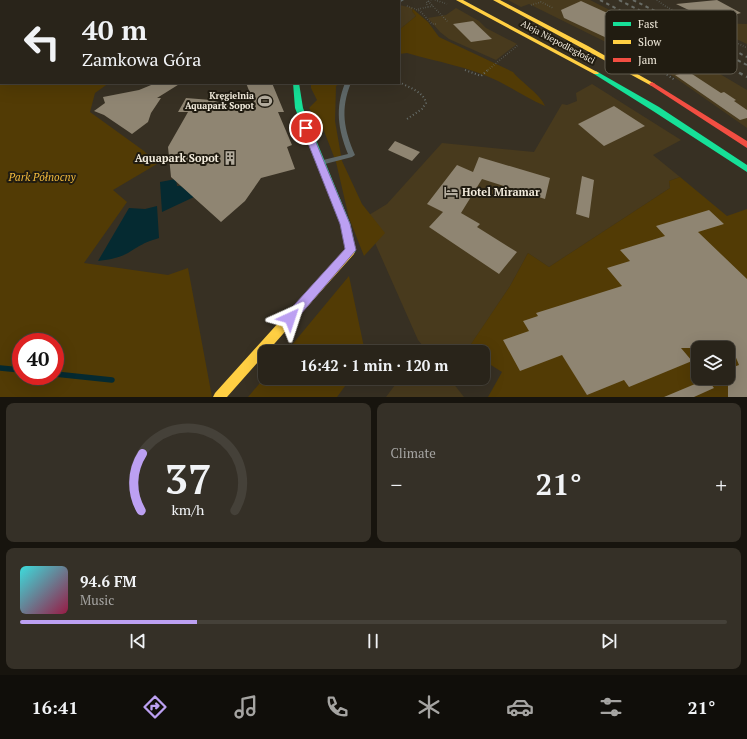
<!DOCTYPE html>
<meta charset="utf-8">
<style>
:root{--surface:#29241a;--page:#353027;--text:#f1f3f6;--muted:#a5a4a2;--line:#454139;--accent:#bca0f2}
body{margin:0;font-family:"PT Serif",serif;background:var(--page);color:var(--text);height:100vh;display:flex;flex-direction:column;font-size:15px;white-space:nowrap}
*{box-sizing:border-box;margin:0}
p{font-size:13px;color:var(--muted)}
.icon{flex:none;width:22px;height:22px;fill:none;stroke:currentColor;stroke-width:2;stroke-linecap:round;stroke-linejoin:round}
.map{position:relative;height:397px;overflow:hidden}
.drawer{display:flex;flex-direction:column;gap:6px;padding:6px;background:#17140e;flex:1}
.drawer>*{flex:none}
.guide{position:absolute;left:0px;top:0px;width:400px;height:84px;box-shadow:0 4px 16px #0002,0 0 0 1px var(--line);background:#29241a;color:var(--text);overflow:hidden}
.buttons{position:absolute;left:691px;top:341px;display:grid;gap:8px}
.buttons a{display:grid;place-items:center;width:44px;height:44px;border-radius:8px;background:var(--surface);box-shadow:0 4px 16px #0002,0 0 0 1px var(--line);font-size:20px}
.speed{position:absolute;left:12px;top:333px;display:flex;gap:8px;font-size:20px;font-weight:700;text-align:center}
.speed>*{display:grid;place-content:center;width:52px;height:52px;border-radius:50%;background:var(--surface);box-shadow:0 4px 16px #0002,0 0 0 1px var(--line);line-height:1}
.speed .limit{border:6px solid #d22;background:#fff;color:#111}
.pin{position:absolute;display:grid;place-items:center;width:34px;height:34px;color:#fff;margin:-17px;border:2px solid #fff;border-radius:50%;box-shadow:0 1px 4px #0007}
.me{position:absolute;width:44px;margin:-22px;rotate:42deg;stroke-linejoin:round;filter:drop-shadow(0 0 3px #0008)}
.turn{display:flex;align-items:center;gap:14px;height:84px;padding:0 16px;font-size:18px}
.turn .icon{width:52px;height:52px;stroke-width:2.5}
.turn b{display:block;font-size:28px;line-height:34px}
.big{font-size:30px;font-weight:800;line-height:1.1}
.drawer .tile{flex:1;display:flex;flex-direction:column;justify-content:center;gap:6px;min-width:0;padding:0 14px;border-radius:8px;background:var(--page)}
.drawer .dial{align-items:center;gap:0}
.dial svg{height:104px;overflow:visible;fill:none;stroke:var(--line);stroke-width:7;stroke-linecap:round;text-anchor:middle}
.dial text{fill:var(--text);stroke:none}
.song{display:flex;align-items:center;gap:12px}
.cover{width:48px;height:48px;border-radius:6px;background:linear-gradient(135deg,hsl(180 70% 55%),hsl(340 70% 35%))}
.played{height:4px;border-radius:2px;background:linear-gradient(90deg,var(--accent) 25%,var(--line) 25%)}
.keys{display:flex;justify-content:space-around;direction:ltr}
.heat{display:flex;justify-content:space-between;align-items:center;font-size:22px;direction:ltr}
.drawer .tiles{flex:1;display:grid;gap:6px;grid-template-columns:1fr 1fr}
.tile:last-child{grid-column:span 2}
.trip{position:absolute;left:258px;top:345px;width:232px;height:40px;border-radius:8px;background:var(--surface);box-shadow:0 4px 16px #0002,0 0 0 1px var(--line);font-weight:800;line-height:40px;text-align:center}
.menu{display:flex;height:64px;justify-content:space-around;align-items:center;background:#100e0a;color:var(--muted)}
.menu .icon{width:28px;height:28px}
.menu .active{color:var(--accent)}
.menu b{font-size:18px;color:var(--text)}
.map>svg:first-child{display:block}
.built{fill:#483a1d}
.green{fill:#523b05;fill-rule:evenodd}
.water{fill:#052a31}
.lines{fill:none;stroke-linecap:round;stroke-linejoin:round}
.stream{stroke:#052a31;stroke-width:5.5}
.building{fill:#8f8572}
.path-far1{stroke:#676e6b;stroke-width:1.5;stroke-dasharray:0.5 2;stroke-linecap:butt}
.path{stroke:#676e6b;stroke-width:2;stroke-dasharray:1 2.5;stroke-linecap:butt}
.lane{fill:#5f6868;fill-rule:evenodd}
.street{fill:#5f6868;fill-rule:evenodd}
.fast{fill:#16e098;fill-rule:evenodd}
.slow{fill:#ffcf43;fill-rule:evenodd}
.jam{fill:#f24e42;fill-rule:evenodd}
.rail-far1{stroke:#696c66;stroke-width:2;stroke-dasharray:3.5 3.5;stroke-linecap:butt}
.rail{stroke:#696c66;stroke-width:2.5;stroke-dasharray:4 4;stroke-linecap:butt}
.route{fill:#bca0f2;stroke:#7a689d}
.labels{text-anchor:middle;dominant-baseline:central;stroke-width:4;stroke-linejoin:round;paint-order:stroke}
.far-street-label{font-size:9px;fill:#f4edde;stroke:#211c11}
.far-poi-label{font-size:9px;font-weight:bold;fill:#f4edde;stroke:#211c11;text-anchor:end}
.poi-label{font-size:11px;font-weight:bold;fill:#f4edde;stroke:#211c11;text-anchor:end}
.park-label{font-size:11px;font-style:italic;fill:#f0b93c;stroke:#211c11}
.key{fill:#211c11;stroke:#605b4e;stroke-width:1}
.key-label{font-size:11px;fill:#f4edde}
</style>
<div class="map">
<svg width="747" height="397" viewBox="0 0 747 397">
<rect width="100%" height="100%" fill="#373023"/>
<path class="built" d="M 508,0 L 590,0 L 647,29 L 708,63 L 703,64 L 747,90 L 747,128 L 667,72 L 662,73 L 624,51 L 529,4 L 521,7 Z
M 399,5 L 413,8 L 412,11 L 416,16 L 399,30 Z
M 456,8 L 479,21 L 486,28 L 517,44 L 496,60 L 449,39 L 440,32 L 428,18 L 446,15 Z
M 713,23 L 747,24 L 747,44 L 706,25 Z
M 592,84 L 681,140 L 653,155 L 680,177 L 669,181 L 670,188 L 549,267 L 528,253 L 510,286 L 466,352 L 428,352 L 418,340 L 364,218 L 387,204 L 442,143 L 534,152 L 562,104 L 567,105 L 577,101 L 576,93 Z
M 409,378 L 449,378 L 464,397 L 386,397 L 395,385 Z"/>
<path class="green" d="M 0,0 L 146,0 L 1,1 L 1,83 L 109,83 L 95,93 L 90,112 L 144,151 L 157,164 L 113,190 L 127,202 L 84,263 L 168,275 L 188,268 L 212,397 L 0,397 ZM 21,342 L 55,342 L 55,376 L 21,376 Z
M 413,9 L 428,22 L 439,37 L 513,72 C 521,82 541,95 545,106 C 528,99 514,89 498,81 C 470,67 437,62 407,53 L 399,54 L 399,30 L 416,16 L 412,11 Z
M 311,83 L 341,83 L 336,86 L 335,121 L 342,161 L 362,204 L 385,233 L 364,256 L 349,218 L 336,162 L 324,131 L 309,108 L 317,100 L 311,88 Z
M 680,177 L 727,216 L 747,209 L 747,397 L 488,397 L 502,372 L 483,360 L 483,352 L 470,352 L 467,350 L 510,286 L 528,253 L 549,267 L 670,188 L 669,181 ZM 698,348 L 728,348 L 728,378 L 698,378 Z
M 349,276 L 365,352 L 286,352 Z
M 265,377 L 265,378 L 351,378 L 337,397 L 248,397 Z"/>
<path class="water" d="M 176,179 L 177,186 L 181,186 L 194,197 L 162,212 L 160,182 Z
M 157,206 L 159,238 C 143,243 141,245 128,253 C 119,258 108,260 98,261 L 129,208 L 145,209 Z"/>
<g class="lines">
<path class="stream" d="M 0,368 L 21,370
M 55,374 L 112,380"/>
</g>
<path class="building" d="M 717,0 L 741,13 L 712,21 L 676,4 Z
M 581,1 L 614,16 L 615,18 L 650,34 L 626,47 L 564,18 L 561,10 Z
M 473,21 L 492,39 L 471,42 L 453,24 Z
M 689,72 L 721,93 L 724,92 L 736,100 L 734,101 L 747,110 L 747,118 L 740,120 L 675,75 Z
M 156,83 L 181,83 L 157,98 L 161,98 L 151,113 L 148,122 L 132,134 L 104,115 L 94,111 L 105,103 L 103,97 L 139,90 Z
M 246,83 L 272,83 L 284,112 L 278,112 L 292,145 L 287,147 L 295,169 L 261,178 L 245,201 L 221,222 L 171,177 L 168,147 L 188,112 L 178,112 L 186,98 L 211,100 L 235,107 L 254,103 Z
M 614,106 L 645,126 L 604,146 L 578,124 Z
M 395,141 L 420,152 L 412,161 L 388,150 Z
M 479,157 L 550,178 L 545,199 L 482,179 L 461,213 L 480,224 L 477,227 L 517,252 L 499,274 L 429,227 L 443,212 L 427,204 L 457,165 L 473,172 Z
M 582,176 L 594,180 L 589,218 L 576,214 Z
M 709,210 L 724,224 L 698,232 L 747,279 L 747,397 L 728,397 L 728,369 L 739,365 L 732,348 L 681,348 L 692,361 L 629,387 L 624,380 L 587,395 L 562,355 L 520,371 L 503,340 L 529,331 L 523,321 L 538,316 L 536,313 L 622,286 L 607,268 L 630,261 L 620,250 L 665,236 L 656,226 Z
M 707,379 L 714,388 L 694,397 L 664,397 Z"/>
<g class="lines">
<path class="path-far1" d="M 435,0 L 447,4
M 657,0 L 665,6 L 747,48
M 428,1 L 448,22
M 531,5 L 541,2 L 553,8
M 407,6 L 420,11 L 432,24 L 437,24
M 428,7 L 426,3 L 431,0
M 418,9 L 433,6
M 613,46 L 660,70
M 488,70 L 518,45"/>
<path class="path" d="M 658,69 L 675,80
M 465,70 L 481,76 L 489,69
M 399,82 C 408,87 424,92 426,103 L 422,109 L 407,119"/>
<path class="lane" d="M 345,83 L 351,83 C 340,109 344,130 355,155 L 352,157 L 321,165 L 319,165 L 318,163 L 319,161 L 348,154 C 338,129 335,108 345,83 Z"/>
<path class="street" d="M 274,0 L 283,0 L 283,1 L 274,1 Z
M 387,0 L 404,0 L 399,3 L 399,1 L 387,1 Z"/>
<path class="fast" d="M 596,71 L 659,107 L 747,165 L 747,172 L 653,111 L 594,74 L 594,72 Z
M 293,83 L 299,83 L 303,108 L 350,223 L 356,250 C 354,255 351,256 346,254 L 345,251 L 346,249 L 340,223 L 295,108 Z"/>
<path class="slow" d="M 456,0 L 463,0 L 599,73 L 598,74 L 594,74 Z
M 493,0 L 500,0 L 588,46 L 655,84 L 652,86 L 650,85 Z
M 350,247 L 354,248 L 355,251 L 354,254 L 267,352 L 265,352 L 265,354 L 227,397 L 213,397 L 215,393 L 346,248 Z"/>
<path class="jam" d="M 652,82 L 747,141 L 747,148 L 650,85 L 649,84 Z"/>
<path class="rail-far1" d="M 600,0 L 734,70
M 619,0 L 747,65
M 633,0 L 747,57"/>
<path class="rail" d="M 732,69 L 747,77"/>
</g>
<path class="route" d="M 306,126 L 310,128 L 350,224 L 356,250 L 294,322 L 290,323 L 286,322 L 284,318 L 286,314 L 345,249 L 340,224 L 302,128 Z"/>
<defs>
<symbol id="stadium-bare" viewBox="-9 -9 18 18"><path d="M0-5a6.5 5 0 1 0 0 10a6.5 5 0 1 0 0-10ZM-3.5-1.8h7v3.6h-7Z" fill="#b2ab9d" stroke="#211c11" stroke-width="2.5" paint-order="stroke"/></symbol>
<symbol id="building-bare" viewBox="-9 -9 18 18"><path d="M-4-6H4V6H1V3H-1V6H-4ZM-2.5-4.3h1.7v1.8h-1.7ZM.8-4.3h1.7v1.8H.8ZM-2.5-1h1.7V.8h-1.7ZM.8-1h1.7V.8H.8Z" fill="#b2ab9d" stroke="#211c11" stroke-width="2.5" paint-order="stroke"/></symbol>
<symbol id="hotel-bare" viewBox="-9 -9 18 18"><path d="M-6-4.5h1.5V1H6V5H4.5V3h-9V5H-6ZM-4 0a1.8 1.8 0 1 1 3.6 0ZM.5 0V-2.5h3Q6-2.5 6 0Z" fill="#b2ab9d" stroke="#211c11" stroke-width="2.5" paint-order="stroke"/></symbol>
</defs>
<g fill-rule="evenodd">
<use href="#stadium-bare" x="255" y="91" width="20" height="20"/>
<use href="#building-bare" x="220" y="148" width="20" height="20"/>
<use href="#hotel-bare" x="441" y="182" width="20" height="20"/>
</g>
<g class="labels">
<g class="far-street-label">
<text transform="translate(558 42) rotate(28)">Aleja Niepodległości</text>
</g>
<g class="far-poi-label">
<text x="254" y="96">Kręgielnia<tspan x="254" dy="10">Aquapark Sopot</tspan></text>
</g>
<g class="poi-label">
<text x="219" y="158">Aquapark Sopot</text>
<text x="462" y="192" text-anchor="start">Hotel Miramar</text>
</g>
<g class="park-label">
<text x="42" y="177">Park Północny</text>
</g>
</g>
<rect x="605" y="10" width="132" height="64" rx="6" class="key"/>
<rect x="613" y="22" width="18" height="4" fill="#16e098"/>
<rect x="613" y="40" width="18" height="4" fill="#ffcf43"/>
<rect x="613" y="58" width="18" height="4" fill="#f24e42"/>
<g class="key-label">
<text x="638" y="28">Fast</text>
<text x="638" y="46">Slow</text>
<text x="638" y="64">Jam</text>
</g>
</svg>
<div class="buttons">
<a><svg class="icon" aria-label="layers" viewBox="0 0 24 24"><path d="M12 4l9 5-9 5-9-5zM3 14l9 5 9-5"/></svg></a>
</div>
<div class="speed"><div class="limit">40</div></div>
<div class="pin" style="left:306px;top:128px;background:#d93025"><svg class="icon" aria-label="arrive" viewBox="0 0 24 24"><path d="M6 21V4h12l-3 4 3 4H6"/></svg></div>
<svg class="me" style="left:290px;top:318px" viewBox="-20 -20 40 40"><path d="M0-17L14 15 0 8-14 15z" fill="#bca0f2" stroke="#fff" stroke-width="4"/></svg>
<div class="trip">16:42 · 1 min · 120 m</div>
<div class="guide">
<div class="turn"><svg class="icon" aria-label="left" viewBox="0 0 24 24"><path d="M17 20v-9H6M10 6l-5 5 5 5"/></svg><div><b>40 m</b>Zamkowa Góra</div></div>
</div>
</div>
<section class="drawer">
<div class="tiles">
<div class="tile dial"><svg viewBox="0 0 100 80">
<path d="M14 69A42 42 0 1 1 86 69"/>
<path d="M14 69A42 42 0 0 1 15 25" stroke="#bca0f2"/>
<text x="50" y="56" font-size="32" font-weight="700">37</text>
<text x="50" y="72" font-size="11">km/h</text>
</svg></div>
<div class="tile"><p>Climate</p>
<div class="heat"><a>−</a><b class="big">21°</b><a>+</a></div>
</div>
<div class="tile">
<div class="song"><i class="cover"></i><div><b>94.6 FM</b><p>Music</p></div></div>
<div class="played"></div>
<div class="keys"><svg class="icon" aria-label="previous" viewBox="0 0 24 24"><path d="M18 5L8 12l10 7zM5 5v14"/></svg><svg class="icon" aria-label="pause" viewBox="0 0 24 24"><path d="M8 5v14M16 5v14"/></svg><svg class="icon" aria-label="next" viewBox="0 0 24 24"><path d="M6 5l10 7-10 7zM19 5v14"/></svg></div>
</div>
</div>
</section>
<nav class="menu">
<b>16:41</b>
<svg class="icon active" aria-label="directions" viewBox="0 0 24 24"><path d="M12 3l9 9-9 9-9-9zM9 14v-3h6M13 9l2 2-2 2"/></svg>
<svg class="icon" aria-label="music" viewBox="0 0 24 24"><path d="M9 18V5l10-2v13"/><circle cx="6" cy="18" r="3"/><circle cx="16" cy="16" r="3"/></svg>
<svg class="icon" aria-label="phone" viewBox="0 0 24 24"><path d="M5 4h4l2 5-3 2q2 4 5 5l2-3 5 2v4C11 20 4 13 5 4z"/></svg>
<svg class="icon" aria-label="climate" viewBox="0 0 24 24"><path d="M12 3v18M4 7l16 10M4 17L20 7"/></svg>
<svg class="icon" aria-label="car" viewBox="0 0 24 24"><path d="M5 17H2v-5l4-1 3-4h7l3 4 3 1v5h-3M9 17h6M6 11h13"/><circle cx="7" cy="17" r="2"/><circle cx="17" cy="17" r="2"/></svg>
<svg class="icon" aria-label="filters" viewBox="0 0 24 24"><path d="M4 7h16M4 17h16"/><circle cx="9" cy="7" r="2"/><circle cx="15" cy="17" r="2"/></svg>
<b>21°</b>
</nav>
